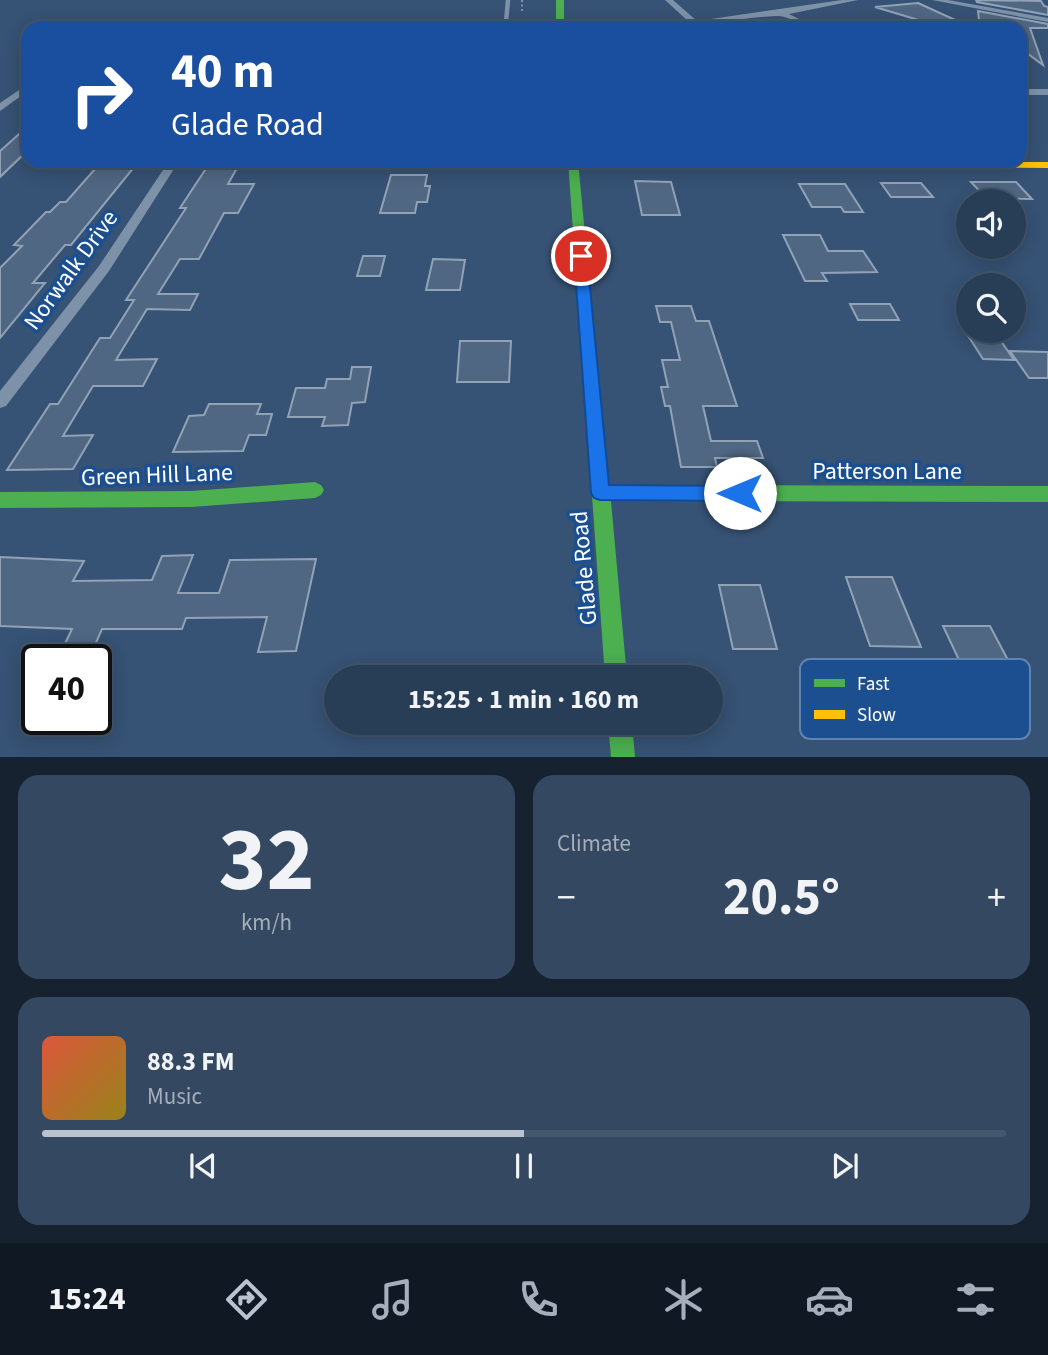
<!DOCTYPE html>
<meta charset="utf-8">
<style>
:root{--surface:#283e57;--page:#344961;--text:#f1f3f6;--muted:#a5aeba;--line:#44576d;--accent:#b9c2ce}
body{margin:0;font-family:"Source Sans 3",sans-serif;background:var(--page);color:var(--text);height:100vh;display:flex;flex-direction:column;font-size:26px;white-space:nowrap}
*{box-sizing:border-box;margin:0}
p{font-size:23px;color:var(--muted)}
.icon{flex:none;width:38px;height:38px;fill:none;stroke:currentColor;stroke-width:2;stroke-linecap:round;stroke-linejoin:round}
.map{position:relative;height:757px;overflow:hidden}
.sheet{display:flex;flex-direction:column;gap:18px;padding:18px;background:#162230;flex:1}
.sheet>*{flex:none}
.guide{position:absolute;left:21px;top:21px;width:1006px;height:147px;border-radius:21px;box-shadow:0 4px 18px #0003,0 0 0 2px var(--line);background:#1a4fa0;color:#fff;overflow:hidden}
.controls{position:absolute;left:956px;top:189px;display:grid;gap:14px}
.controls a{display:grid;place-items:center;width:70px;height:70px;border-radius:50%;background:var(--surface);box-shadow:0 4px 18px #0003,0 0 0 2px var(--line);font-size:35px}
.speed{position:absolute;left:21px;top:644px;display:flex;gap:14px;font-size:35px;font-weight:700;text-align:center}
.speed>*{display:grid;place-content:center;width:91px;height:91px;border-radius:50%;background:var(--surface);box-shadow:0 4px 18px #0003,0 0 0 2px var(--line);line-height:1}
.speed .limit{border:4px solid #111;border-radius:10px;background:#fff;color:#111}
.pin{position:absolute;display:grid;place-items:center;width:60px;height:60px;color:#fff;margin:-30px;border:4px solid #fff;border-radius:50%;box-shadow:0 2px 7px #0007}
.me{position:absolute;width:77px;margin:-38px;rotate:270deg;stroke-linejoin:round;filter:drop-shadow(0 0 5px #0008)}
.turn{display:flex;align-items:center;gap:24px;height:147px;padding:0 35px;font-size:32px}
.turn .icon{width:91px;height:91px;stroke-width:2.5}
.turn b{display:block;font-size:49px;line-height:60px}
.big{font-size:52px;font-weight:700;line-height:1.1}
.sheet .card{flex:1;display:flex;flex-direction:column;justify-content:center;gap:10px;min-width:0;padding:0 24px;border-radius:21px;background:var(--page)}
.sheet .dial{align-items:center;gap:0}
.dial b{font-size:91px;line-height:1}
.song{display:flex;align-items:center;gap:21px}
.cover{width:84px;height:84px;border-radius:10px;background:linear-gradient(135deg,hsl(10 70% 55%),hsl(50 70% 35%))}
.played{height:7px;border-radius:4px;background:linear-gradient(90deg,var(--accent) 50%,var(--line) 50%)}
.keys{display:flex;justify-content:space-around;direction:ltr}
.heat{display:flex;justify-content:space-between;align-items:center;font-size:38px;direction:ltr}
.sheet .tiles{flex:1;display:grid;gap:18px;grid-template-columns:1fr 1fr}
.card:last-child{grid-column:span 2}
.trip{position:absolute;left:324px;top:665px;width:399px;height:70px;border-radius:35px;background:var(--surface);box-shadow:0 4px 18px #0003,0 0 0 2px var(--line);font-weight:700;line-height:70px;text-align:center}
.tab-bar{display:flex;height:112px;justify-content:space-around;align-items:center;background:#101923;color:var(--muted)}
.tab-bar .icon{width:49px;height:49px}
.tab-bar .selected{color:var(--accent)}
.tab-bar b{font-size:32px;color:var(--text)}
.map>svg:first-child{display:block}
.building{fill:#506783;stroke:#92a2b6;stroke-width:2}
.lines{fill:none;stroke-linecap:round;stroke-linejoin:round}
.path{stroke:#7d92a8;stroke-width:2;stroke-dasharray:2 2.5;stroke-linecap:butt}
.lane{stroke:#7d92a8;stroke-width:4.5}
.street{fill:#7d92a8;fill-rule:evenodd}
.fast{fill:#4caf50;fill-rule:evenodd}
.slow{fill:#ffc107;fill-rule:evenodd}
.route{fill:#1a73e8;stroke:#114b97;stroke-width:2}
.labels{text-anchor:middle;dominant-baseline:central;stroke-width:7;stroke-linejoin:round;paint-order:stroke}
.street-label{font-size:24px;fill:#fff;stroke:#1b4f8f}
.key{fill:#1b4f8f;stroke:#5f84b1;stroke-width:2}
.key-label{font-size:19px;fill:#fff}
</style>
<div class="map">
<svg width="1048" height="757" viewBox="0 0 1048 757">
<rect width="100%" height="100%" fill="#365274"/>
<path class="building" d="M 976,0 L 1041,1 L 1044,6 L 1048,7 L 1048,15 L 977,2 Z
M 918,3 L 964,24 L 962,28 L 945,28 L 875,7 Z
M 978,11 L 1048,24 L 1048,28 L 1030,28 L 1043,65 L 1020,48 L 1020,28 L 980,28 Z
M 28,126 L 28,150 L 0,177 L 0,151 Z
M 102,161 L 139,161 L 71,245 L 65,245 L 33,283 L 45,283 L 0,338 L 0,268 L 22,246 L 14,245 L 46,212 L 50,212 L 60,202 L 66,202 Z
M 211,161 L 241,161 L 228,184 L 254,184 L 238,213 L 224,213 L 199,259 L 180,259 L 158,294 L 198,294 L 190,310 L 147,309 L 116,360 L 157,359 L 143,386 L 93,386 L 63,436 L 93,435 L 73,469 L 7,470 L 50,404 L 58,404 L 100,338 L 110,338 L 134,300 L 126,300 L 186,208 L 180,208 Z
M 391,175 L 427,175 L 425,186 L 430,186 L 427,202 L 417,202 L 415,213 L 380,213 Z
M 635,181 L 671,182 L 680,215 L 642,215 Z
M 971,182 L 1016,182 L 1032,199 L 986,198 Z
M 881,183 L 921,183 L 933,197 L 891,197 Z
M 799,184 L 845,184 L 863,212 L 844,212 L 841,207 L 812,207 Z
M 783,235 L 820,235 L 828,251 L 863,251 L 877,272 L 822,273 L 827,281 L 805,281 Z
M 363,256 L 385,256 L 380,276 L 357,276 Z
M 433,259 L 465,260 L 460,290 L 426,290 Z
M 850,304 L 890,304 L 899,320 L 858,320 Z
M 656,306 L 691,306 L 696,321 L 709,321 L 737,406 L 703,406 L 711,441 L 757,441 L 763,458 L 715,458 L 717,467 L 681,467 L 670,406 L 665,406 L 661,387 L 668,387 L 662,360 L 680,360 L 671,322 L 660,322 Z
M 965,331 L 994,331 L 1014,360 L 983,359 Z
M 460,341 L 511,341 L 509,382 L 457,382 Z
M 1010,351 L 1048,352 L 1048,378 L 1029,378 Z
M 352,367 L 371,367 L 365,402 L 352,403 L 348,425 L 322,426 L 325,417 L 288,417 L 296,388 L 325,388 L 327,379 L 350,379 Z
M 209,404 L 261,404 L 257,414 L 272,414 L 266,435 L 249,435 L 243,451 L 173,452 L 189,416 L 204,415 Z
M 193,555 L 178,593 L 219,593 L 230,560 L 316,559 L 296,651 L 258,652 L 267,617 L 186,618 L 182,629 L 102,629 L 91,654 L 60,654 L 72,629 L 0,626 L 0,557 L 84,561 L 73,581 L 152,580 L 162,556 Z
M 846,577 L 892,577 L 921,647 L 870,646 Z
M 719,585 L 760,585 L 777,649 L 733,649 Z
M 943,626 L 990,626 L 1009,662 L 960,662 Z"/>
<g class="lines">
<path class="path" d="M 522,0 L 522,12"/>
<path class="lane" d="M 427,22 L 560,22
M 506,22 L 508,0"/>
<path class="street" d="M 665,0 L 673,0 L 697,21 L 842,0 L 858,0 L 789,14 L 817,28 C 802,28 790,15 776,16 C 736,18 698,28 658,28 L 689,22 Z
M 932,0 L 948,0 L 1048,18 L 1048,22 Z
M 28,84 L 28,91 L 0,111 L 0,103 Z
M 1020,89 L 1048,89 L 1048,95 L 1020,95 Z
M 169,161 L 179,161 L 109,271 L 6,406 L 0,408 L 0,391 L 99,266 Z"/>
<path class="fast" d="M 556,0 L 564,0 L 564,28 L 556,28 Z
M 568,161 L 578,161 L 609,485 L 1048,486 L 1048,502 L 611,501 L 627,677 L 605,677 Z
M 315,482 L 321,485 L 324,490 L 321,495 L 315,498 L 191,507 L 0,508 L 0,492 L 191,491 Z
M 608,723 L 632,723 L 635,757 L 611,757 Z"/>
<path class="slow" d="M 568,161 L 1048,162 L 1048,168 L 573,165 Z"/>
</g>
<path class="route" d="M 581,252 L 587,256 L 609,485 L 740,486 L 747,488 L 750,493 L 747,499 L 740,501 L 600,500 L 594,498 L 591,493 L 574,256 Z"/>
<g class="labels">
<g class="street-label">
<text transform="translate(71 270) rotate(-54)">Norwalk Drive</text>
<text x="887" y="471">Patterson Lane</text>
<text transform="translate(157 475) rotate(-2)">Green Hill Lane</text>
<text transform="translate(584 568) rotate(-95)">Glade Road</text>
</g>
</g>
<rect x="800" y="659" width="230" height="80" rx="10" class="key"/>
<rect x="814" y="679" width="31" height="8" fill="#4caf50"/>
<rect x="814" y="710" width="31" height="9" fill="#ffc107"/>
<g class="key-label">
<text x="857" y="690">Fast</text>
<text x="857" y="721">Slow</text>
</g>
</svg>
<div class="controls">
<a><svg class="icon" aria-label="sound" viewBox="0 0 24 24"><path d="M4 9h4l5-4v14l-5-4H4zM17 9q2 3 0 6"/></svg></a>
<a><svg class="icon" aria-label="search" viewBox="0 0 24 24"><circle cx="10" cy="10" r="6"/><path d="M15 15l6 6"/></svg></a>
</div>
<div class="speed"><div class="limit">40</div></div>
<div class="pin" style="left:581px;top:256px;background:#d93025"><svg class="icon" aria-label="arrive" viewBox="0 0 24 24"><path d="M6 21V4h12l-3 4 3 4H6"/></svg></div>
<svg class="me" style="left:740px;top:493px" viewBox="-20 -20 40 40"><circle r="19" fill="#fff"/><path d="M0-13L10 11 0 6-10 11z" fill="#1a73e8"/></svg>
<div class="trip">15:25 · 1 min · 160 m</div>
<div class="guide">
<div class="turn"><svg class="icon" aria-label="right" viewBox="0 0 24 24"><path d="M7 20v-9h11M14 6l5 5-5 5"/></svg><div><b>40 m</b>Glade Road</div></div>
</div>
</div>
<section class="sheet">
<div class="tiles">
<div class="card dial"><b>32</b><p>km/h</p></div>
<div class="card"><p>Climate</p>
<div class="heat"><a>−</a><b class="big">20.5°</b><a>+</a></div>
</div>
<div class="card">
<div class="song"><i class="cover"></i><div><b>88.3 FM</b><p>Music</p></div></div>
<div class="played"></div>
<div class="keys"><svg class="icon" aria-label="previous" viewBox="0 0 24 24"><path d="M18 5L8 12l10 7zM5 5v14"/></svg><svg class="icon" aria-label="pause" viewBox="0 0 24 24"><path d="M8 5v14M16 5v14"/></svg><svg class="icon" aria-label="next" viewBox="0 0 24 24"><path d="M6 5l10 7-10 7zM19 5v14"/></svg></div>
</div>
</div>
</section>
<nav class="tab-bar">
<b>15:24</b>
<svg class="icon selected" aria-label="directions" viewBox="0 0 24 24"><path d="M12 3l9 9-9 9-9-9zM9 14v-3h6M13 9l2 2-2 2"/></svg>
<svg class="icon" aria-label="music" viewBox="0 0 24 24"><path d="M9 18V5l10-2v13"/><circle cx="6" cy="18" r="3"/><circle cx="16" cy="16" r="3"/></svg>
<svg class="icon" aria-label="phone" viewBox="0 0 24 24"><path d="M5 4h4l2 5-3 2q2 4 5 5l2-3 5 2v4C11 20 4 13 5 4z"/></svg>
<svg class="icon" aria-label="climate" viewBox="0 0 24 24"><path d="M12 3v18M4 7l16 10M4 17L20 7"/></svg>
<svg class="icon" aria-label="car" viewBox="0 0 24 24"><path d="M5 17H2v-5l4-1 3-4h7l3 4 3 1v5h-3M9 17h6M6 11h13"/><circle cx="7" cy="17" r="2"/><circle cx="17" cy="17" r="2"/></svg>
<svg class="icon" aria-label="filters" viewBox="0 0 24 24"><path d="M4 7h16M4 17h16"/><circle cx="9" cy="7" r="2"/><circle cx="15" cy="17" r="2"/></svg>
</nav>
